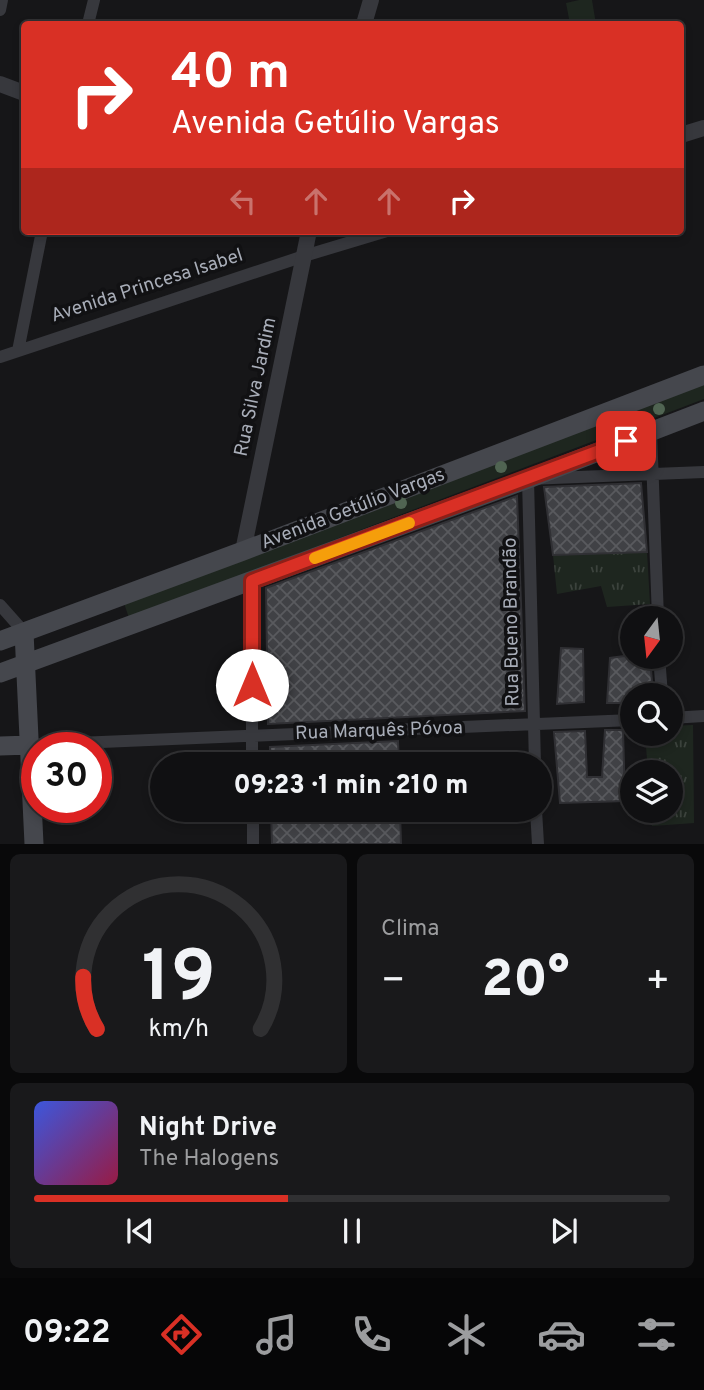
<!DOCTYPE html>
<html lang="pt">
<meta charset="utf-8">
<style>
:root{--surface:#101012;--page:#19191b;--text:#f1f3f6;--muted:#9c9d9f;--line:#303032;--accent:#d93025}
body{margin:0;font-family:Overpass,sans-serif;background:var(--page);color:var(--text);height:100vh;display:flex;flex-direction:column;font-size:26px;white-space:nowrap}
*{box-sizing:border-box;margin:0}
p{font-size:23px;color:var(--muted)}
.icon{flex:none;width:38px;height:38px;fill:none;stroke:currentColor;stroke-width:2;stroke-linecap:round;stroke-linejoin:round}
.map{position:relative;height:844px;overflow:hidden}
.details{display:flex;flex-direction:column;gap:10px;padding:10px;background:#09090a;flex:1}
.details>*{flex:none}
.top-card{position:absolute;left:21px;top:21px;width:663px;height:214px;border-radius:7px;box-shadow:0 4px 10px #0003,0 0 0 2px var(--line);background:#d93025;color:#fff;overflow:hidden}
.needle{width:46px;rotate:195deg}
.fabs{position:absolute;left:620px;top:606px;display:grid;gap:14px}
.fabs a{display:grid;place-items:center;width:63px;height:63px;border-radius:50%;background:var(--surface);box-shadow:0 4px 10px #0003,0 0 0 2px var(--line);font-size:35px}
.speed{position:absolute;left:21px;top:732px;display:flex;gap:14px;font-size:35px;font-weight:700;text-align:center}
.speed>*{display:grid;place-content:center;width:91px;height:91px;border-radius:50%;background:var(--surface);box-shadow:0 4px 10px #0003,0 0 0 2px var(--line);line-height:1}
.speed .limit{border:10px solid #d22;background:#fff;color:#111}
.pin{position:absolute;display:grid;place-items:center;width:60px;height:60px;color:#fff;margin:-30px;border-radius:14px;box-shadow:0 4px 10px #0006}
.me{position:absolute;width:77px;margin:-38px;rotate:0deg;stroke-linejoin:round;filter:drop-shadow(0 0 5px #0008)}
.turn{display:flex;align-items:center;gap:24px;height:147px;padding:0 35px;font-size:32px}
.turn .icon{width:91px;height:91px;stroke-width:2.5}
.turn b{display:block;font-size:49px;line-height:60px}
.lanes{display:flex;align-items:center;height:66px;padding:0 35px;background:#0003;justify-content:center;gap:35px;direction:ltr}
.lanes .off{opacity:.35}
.big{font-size:52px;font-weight:800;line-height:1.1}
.details .card{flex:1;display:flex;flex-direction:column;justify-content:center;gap:10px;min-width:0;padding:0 24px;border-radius:10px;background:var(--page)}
.details .dial{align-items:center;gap:0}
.dial svg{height:182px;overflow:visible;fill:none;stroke:var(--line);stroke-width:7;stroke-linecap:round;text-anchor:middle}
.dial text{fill:var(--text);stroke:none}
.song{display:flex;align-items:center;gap:21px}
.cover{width:84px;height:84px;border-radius:10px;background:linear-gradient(135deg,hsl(230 70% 55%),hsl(340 70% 35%))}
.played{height:7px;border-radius:4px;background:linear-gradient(90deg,var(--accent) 40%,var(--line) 40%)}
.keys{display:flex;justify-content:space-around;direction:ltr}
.heat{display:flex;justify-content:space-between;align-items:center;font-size:38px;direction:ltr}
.details .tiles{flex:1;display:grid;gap:10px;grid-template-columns:1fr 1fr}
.card:last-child{grid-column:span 2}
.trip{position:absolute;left:150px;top:752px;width:402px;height:70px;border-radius:35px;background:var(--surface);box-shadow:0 4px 10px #0003,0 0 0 2px var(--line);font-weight:800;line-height:70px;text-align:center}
.tab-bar{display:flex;height:112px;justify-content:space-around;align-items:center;background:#060607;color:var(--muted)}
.tab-bar .icon{width:49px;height:49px}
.tab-bar .selected{color:var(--accent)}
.tab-bar b{font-size:32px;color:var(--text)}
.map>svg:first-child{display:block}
.grass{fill:url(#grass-tufts)}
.garden{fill:#1e261f}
.building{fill:url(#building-cross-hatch);stroke:#303034;stroke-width:2}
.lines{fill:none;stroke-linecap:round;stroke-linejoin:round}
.minor{stroke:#37383d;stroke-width:12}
.tertiary{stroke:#37383d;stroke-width:16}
.secondary{stroke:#45474d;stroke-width:19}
.tree{fill:#506452}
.route-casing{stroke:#8d1f18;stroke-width:18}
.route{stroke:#d93025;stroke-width:12}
.slow{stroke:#f59e0b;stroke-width:12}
.labels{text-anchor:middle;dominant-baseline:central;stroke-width:7;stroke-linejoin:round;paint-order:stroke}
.street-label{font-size:19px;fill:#a8adb8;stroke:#111113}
</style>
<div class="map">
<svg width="704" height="844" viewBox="0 0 704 844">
<defs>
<pattern id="grass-tufts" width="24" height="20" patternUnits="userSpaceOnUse" patternTransform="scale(1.75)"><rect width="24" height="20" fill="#1e261f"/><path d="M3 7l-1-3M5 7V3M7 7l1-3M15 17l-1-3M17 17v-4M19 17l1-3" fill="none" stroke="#3c433d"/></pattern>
<pattern id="building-cross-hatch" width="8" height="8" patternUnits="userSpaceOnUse" patternTransform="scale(1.75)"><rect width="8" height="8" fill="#404145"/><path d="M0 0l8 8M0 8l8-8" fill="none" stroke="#595a5e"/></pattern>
</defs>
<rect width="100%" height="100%" fill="#161618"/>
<path class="grass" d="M 647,552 L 650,604 L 607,607 L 601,586 L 557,594 L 553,555 Z
M 693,725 L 694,823 L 652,826 L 651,810 L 670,810 L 670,772 L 648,772 L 645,733 L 670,733 L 670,726 Z"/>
<path class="garden" d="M 579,0 L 592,0 L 596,24 L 570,24 L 566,3 Z
M 704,382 L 704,399 L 129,618 L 124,603 Z"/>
<path class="building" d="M 641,483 L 647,552 L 553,555 L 544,487 Z
M 517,496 L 525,711 L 268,724 L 266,588 Z
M 561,648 L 583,649 L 584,702 L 557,704 Z
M 632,655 L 650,656 L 653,695 L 632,695 L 632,703 L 607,703 L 610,658 Z
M 605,730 L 623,730 L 625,801 L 560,803 L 554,732 L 585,731 L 587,777 L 602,777 Z
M 398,741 L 399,765 L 270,765 L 270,747 Z
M 271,810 L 400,810 L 401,844 L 272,844 Z"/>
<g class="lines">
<path class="minor" d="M 0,10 L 2,0
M 88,24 L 94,0
M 18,351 L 42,231
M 0,357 L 304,256 L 387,231
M 651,431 L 658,618
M 252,581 L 252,765
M 0,605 L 24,632
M 659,656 L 662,695
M 670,718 L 704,716
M 30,745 L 632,720
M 535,765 L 528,479 L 704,472
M 253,810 L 253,844
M 536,810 L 538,844"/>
<path class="tertiary" d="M 364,24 L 371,0
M 0,84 L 24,93
M 681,135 L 704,128
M 243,551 L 309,231"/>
<path class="secondary" d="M 24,632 L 34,844
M 0,641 L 243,551 L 704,375
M 0,673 L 528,479 L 704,411
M 0,746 L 30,745"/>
</g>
<g class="tree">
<circle cx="659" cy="409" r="6"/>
<circle cx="501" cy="467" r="6"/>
<circle cx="401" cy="503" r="6"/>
</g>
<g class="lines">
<defs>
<path id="route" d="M 252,685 L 252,581 L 626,441"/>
</defs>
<use href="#route" class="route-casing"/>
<use href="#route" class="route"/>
<path class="slow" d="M 315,558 L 409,523"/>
</g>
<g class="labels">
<g class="street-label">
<text transform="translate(147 286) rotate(-18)">Avenida Princesa Isabel</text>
<text transform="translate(256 387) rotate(-78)">Rua Silva Jardim</text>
<text transform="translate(353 509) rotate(-21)">Avenida Getúlio Vargas</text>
<text transform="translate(512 622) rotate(-91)">Rua Bueno Brandão</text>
<text transform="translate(379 731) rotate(-2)">Rua Marquês Póvoa</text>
</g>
</g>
</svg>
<div class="fabs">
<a><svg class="needle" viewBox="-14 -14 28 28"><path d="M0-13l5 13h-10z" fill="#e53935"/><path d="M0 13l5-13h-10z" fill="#9c9d9f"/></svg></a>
<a><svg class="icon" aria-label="search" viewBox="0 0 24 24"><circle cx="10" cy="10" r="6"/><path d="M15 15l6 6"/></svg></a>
<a><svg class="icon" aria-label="layers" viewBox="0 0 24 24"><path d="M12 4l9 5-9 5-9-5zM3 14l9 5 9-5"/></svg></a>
</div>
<div class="speed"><div class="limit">30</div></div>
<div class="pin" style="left:626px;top:441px;background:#d93025"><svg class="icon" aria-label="arrive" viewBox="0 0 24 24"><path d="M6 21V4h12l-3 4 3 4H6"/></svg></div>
<svg class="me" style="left:252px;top:685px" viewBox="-20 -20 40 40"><circle r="19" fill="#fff"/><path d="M0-13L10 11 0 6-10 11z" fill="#d93025"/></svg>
<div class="trip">09:23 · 1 min · 210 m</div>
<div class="top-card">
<div class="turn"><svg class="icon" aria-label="right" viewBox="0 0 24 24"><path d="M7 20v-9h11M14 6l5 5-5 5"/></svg><div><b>40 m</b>Avenida Getúlio Vargas</div></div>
<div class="lanes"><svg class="icon off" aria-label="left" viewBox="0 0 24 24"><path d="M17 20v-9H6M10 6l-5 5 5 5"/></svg><svg class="icon off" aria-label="ahead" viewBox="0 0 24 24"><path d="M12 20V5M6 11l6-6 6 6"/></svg><svg class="icon off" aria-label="ahead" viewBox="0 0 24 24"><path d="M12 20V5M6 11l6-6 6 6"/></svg><svg class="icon" aria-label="right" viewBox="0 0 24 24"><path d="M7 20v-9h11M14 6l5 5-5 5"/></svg></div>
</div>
</div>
<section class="details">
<div class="tiles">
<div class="card dial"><svg viewBox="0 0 100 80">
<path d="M14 69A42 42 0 1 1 86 69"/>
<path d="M14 69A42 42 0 0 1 8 46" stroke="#d93025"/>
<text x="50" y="56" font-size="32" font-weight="700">19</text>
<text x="50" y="72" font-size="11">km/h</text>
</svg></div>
<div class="card"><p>Clima</p>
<div class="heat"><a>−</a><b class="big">20°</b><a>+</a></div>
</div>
<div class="card">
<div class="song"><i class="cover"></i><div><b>Night Drive</b><p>The Halogens</p></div></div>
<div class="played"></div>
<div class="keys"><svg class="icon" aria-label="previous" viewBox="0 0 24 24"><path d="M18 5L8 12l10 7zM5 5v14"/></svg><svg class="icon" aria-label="pause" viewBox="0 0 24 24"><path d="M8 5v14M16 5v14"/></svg><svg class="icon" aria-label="next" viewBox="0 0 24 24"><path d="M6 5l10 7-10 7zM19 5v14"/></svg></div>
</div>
</div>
</section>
<nav class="tab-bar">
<b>09:22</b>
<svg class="icon selected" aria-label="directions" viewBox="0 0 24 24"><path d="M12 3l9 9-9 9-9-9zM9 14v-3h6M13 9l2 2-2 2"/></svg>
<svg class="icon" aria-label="music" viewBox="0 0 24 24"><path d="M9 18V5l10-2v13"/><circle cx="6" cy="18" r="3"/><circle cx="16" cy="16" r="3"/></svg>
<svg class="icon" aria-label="phone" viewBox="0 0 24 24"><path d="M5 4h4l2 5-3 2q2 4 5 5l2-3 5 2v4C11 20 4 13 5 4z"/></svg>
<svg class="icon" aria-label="climate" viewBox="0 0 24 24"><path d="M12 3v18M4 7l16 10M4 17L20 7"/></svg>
<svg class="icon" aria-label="car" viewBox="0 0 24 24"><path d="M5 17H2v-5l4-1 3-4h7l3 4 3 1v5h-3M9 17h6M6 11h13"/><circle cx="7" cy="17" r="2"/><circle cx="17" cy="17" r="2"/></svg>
<svg class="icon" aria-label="filters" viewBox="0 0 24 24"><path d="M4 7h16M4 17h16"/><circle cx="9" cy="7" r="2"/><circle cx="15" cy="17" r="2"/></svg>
</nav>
